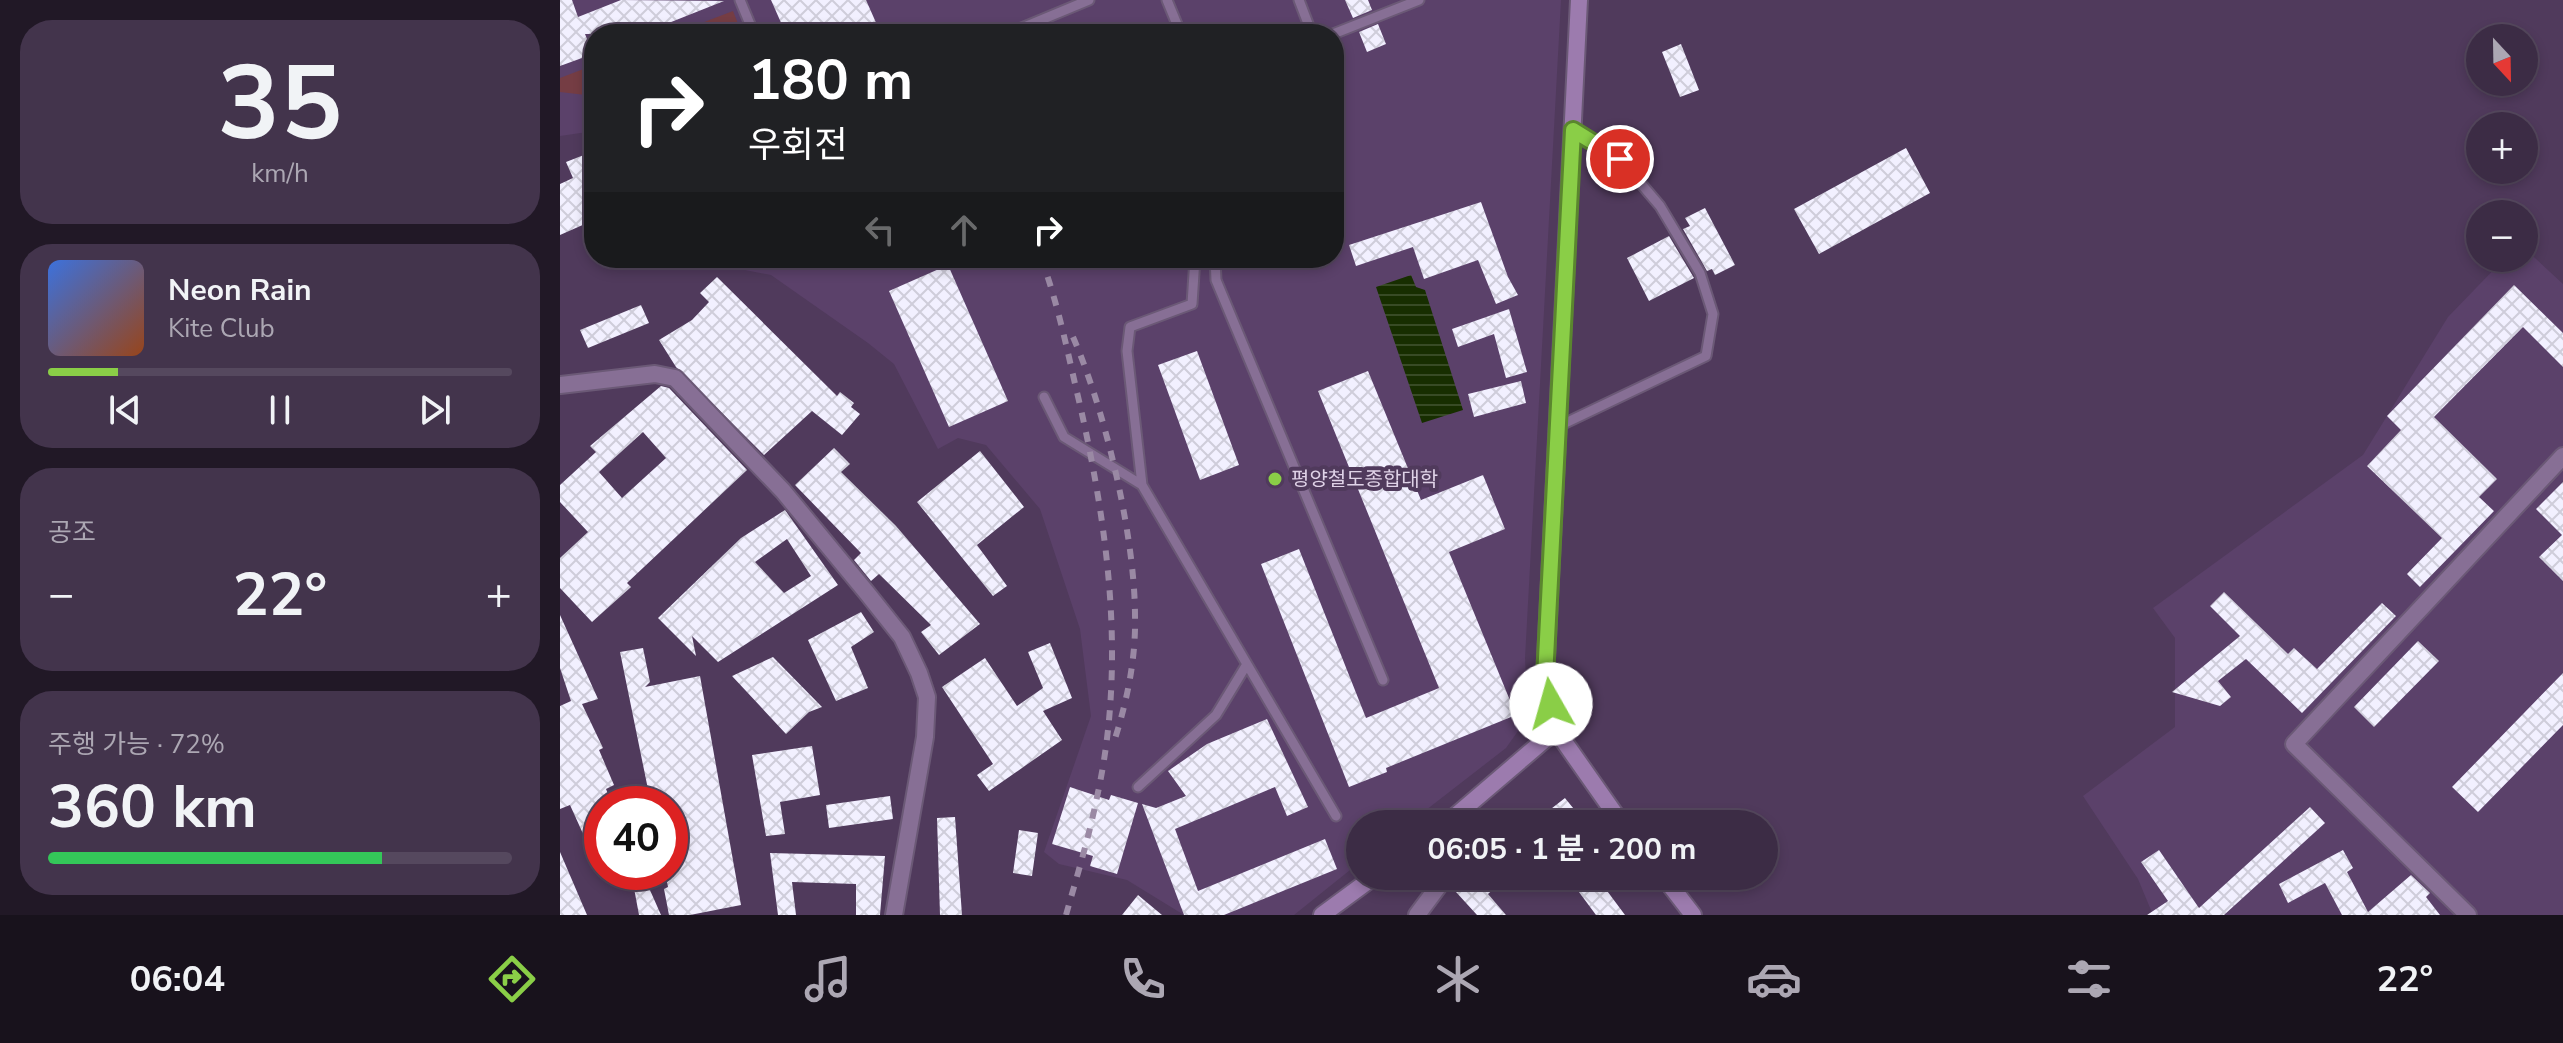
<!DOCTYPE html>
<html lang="ko">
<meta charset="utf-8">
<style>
:root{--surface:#3c2c45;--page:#43344c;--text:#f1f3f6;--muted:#aca7b3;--line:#55485e;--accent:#8ace47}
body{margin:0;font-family:"Nunito Sans","Noto Sans KR",sans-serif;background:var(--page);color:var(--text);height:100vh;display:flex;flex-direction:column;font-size:30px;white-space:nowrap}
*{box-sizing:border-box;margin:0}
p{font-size:26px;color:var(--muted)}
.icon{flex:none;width:44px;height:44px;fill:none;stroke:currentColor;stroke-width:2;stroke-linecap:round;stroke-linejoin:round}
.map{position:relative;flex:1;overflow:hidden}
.drawer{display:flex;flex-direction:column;gap:20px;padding:20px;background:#211826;width:560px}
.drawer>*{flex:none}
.banner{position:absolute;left:24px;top:24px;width:760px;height:244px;border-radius:32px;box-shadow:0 4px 12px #0003,0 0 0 2px var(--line);background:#202124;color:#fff;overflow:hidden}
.needle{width:52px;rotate:158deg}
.tools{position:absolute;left:1906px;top:24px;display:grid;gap:16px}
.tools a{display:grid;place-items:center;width:72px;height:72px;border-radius:50%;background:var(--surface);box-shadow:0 4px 12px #0003,0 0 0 2px var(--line);font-size:40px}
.speed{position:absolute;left:24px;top:786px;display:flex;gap:16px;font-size:40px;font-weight:700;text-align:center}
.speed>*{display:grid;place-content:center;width:104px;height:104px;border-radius:50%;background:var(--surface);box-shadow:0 4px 12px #0003,0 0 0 2px var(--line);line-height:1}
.speed .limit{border:12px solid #d22;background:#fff;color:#111}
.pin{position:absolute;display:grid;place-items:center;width:68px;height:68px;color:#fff;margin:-34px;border:4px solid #fff;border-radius:50%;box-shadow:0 2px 8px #0007}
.me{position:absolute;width:88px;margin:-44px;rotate:353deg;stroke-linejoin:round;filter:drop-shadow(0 0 6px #0008)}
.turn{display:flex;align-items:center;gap:28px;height:168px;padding:0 32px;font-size:36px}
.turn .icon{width:104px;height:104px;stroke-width:2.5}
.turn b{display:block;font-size:56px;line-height:68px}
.lanes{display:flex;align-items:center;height:76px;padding:0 32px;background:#0003;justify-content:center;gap:40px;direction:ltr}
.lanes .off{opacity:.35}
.big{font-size:60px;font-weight:700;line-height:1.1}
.drawer .card{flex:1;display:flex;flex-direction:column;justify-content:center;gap:12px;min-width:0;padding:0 28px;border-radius:32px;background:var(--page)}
.drawer .dial{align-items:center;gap:0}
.dial b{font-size:104px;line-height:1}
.song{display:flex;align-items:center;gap:24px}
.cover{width:96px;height:96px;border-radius:12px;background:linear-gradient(135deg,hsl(220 70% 55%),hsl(20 70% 35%))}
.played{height:8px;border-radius:4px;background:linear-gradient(90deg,var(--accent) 15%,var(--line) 15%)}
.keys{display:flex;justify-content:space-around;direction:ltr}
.heat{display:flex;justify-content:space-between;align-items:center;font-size:44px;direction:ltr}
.charge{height:12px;border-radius:6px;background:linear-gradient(90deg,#34c759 72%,var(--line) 0)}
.trip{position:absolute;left:786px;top:810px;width:432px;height:80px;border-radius:40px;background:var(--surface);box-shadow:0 4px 12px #0003,0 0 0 2px var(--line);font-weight:700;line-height:80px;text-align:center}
.tab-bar{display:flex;height:128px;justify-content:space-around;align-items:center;background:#18121c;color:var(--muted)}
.tab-bar .icon{width:56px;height:56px}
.tab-bar .current{color:var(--accent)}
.tab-bar b{font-size:36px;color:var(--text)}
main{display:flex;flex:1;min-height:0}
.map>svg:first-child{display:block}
.built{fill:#5b416a}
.green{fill:#753d44}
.water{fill:url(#water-rules)}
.building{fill:url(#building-cross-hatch);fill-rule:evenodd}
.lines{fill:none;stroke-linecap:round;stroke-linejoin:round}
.lane-casing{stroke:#6b5976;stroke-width:13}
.street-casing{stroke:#6b5976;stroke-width:20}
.secondary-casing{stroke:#6b5976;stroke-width:20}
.lane{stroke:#876f95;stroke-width:9}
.street{stroke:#876f95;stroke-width:16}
.secondary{stroke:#9c7bae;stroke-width:16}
.rail{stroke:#9a89a4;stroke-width:6;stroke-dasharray:10 10;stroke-linecap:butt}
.route-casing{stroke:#5a862e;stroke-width:20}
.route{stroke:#8ace47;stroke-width:14}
.poi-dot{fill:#8ace47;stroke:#503a5c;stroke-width:3}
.labels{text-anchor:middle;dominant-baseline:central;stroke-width:8;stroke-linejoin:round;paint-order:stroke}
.poi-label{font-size:20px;fill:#dfd2e7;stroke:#503a5c;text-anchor:start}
</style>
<main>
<section class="drawer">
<div class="card dial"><b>35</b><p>km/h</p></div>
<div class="card">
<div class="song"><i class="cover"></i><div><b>Neon Rain</b><p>Kite Club</p></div></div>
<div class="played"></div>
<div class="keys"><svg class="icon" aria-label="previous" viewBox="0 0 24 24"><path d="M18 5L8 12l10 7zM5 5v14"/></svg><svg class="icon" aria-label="pause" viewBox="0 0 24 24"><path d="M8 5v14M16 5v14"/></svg><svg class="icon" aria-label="next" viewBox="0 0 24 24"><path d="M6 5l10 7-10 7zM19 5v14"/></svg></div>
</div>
<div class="card"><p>공조</p>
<div class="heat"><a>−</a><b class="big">22°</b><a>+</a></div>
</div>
<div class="card"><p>주행 가능 · 72%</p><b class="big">360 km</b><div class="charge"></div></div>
</section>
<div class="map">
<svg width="2003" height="915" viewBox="0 0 2003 915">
<defs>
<pattern id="water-rules" width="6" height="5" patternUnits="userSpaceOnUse" patternTransform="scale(2)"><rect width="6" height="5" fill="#172e00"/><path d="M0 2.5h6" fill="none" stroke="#384b25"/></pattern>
<pattern id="building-cross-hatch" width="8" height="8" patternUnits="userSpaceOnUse" patternTransform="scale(2)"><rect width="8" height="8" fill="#f2f0ff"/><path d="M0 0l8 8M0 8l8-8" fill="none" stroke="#cfcdda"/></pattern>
</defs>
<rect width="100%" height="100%" fill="#503a5c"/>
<path class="built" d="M 0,0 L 1001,0 L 965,658 L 968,717 L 946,748 L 848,824 L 800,824 L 800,862 L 734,915 L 624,915 L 567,880 L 499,864 L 484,852 L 531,716 L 520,629 L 480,509 L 426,445 L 398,438 L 378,449 L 334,364 L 308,343 L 211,275 L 124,258 L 774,258 L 774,34 L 34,34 L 34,131 L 0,136 Z
M 1964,248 L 2003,284 L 2003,915 L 1593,915 L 1578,879 L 1523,796 L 1615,727 L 1615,638 L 1593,608 L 1803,455 L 1888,317 L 1945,258 L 1964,258 Z"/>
<path class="green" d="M 173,11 L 182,34 L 113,34 Z
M 34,65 L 34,96 L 0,92 L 0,78 Z"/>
<path class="water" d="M 851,275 L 856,287 L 865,290 L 903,410 L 862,423 L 816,287 Z"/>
<path class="building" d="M 0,0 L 12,0 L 18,17 L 61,0 L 164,1 L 81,34 L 25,34 L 33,54 L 0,66 Z
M 211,0 L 306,0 L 321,34 L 226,34 Z
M 785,0 L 808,0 L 812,10 L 793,18 Z
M 818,24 L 826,44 L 807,52 L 799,32 Z
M 1121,44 L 1139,90 L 1120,97 L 1102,52 Z
M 1346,148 L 1370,193 L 1259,254 L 1234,209 Z
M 34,151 L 34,220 L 0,235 L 0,184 L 13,178 L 6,162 Z
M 921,202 L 948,277 L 958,295 L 936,304 L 918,260 L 864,279 L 853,247 L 796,266 L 789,245 Z
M 1145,208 L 1175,265 L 1155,275 L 1152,269 L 1147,271 L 1123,229 L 1130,226 L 1125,218 Z
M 1109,236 L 1134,278 L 1089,301 L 1067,258 Z
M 388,265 L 448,401 L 389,427 L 329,291 Z
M 157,277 L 277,396 L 280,392 L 294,403 L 291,407 L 300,414 L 282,435 L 252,411 L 204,455 L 116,367 L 99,340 L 132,320 L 149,302 L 140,293 Z
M 1954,285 L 2003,333 L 2003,367 L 1963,327 L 1874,417 L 1937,479 L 1919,497 L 1934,511 L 1860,587 L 1847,574 L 1882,538 L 1807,466 L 1841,430 L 1827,416 Z
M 81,305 L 89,323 L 28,348 L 20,330 Z
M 949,309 L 967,372 L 946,378 L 934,334 L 898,347 L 892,329 Z
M 637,351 L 679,465 L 640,480 L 598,365 Z
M 808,371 L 861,500 L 923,475 L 945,529 L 889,552 L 956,715 L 826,768 L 827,772 L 789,787 L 701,564 L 739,549 L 806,718 L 879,688 L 758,391 Z
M 961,381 L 966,403 L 914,417 L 908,394 Z
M 101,386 L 109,388 L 187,470 L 67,583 L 71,587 L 32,622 L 0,588 L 0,558 L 28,532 L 0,502 L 0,485 L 36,452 L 30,446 ZM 83,432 L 106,458 L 62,498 L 39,472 Z
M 274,448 L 290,464 L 281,472 L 336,526 L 420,624 L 379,655 L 361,632 L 371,625 L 319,574 L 311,581 L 294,560 L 301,553 L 235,485 Z
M 420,451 L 464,507 L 417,545 L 447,586 L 433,596 L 357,502 Z
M 2003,482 L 2003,581 L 1979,557 L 2002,535 L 1976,509 Z
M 225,510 L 278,585 L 158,662 L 132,636 L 136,656 L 98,618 L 181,538 ZM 227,539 L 251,576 L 224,593 L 195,562 Z
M 1664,592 L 1728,654 L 1734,648 L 1757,669 L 1822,603 L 1836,616 L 1742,713 L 1686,659 L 1658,681 L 1671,697 L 1660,706 L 1612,692 L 1680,636 L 1650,606 Z
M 301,612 L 314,632 L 291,647 L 308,688 L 276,701 L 248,640 Z
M 0,615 L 38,699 L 22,704 L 43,748 L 39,750 L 54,785 L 46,789 L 52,804 L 42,804 L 42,841 L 29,847 L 10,805 L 0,809 L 0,706 L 11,701 L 0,668 Z
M 1858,641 L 1879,661 L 1814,727 L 1794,707 Z
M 490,643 L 512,698 L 483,711 L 502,740 L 429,791 L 417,775 L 433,764 L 382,687 L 425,658 L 457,706 L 483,688 L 468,652 Z
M 83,648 L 90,682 L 85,687 L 140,676 L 181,905 L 130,915 L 109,915 L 104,889 L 108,887 L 105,872 L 110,872 L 110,804 L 91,804 L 60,652 Z
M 213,657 L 262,707 L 249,712 L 226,734 L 172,676 Z
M 2003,673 L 2003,725 L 1918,812 L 1892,787 Z
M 707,719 L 748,807 L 727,816 L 715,787 L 615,829 L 638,891 L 765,839 L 777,869 L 664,915 L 624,915 L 582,804 L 596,808 L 626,796 L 608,771 L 647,744 Z
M 252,746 L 260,795 L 220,802 L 225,834 L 206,836 L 192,755 Z
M 510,787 L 549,800 L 551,795 L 578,803 L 557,874 L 530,866 L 533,856 L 492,844 Z
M 330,796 L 333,819 L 269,828 L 266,805 Z
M 1005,798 L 1026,824 L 996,824 L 987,812 Z
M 1750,807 L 1765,823 L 1664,915 L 1587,915 L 1608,901 L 1581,862 L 1599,850 L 1639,908 Z
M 395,817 L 402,915 L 380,915 L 377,818 Z
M 459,830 L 478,833 L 472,876 L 453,873 Z
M 1783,850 L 1793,868 L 1787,872 L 1808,912 L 1851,875 L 1870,893 L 1866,897 L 1880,915 L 1782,915 L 1765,883 L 1728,903 L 1719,884 Z
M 0,852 L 27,915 L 0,915 Z
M 210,853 L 325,856 L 320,915 L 296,915 L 296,884 L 232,882 L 236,915 L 218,915 Z
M 71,872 L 82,872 L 101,915 L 79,915 Z
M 914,876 L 948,876 L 928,894 L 946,915 L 917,915 L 896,892 Z
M 1023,876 L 1036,876 L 1065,915 L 1036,915 L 1013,884 Z
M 578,895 L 602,915 L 562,915 Z"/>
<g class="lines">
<defs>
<path id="lane" d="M 180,0 L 194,34
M 607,0 L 621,34
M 739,0 L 752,34
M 447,34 L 529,0
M 773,34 L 859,0
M 635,258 L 632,304 L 570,327 L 567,351 L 582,485 L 776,816
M 655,258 L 656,280 L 823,680
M 484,397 L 504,437 L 582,485
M 997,427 L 1146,356 L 1153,314 L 1140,273 L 1100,206 L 1060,159 L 1013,130
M 578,787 L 656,715 L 687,664"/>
<path id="street" d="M 0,385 L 95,374 L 115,378 L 223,491 L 307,593 L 342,637 L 359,673 L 367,697 L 365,737 L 334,915
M 857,915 L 886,876
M 1908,915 L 1734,744 L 2003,456"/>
<path id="secondary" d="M 1019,0 L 985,678 L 996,730 L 1062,824
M 886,824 L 996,730
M 1103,876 L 1133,915
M 762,915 L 815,876"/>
</defs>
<use href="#lane" class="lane-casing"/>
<use href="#street" class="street-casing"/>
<use href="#secondary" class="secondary-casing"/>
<use href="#lane" class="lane"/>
<use href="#street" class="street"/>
<use href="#secondary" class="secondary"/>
<path class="rail" d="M 481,258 C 499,306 508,355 520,405 C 549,534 566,666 537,797 C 529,837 517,876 506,915
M 513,337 C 545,410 575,536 575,616 C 576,659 567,701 554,742"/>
</g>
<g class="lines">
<defs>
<path id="route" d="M 991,704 L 985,678 L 1013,130 L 1060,159"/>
</defs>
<use href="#route" class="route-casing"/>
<use href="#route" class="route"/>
</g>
<circle class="poi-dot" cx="715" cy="479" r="8"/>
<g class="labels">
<g class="poi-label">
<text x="731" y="479">평양철도종합대학</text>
</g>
</g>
</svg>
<div class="tools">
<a><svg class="needle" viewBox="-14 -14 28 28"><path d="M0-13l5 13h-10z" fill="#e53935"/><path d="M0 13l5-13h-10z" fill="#aca7b3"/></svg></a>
<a>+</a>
<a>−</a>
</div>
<div class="speed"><div class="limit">40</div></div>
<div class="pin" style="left:1060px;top:159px;background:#d93025"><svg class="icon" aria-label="arrive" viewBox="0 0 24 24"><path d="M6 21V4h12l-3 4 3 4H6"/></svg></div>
<svg class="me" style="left:991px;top:704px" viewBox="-20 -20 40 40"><circle r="19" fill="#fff"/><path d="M0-13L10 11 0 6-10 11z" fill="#8ace47"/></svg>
<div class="trip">06:05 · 1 분 · 200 m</div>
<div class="banner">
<div class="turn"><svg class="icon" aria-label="right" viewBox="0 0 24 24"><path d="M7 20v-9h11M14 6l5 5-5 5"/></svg><div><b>180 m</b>우회전</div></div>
<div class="lanes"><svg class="icon off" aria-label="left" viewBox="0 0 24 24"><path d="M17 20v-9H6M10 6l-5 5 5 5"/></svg><svg class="icon off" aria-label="ahead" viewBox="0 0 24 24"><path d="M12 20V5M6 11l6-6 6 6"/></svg><svg class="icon" aria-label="right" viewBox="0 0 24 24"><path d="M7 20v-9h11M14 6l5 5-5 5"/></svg></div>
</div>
</div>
</main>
<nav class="tab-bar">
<b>06:04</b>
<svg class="icon current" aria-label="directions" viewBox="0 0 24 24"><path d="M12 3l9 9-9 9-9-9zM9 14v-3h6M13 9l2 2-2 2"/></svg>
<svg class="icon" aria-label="music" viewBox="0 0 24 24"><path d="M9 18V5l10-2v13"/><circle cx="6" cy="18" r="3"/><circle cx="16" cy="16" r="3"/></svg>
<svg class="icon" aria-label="phone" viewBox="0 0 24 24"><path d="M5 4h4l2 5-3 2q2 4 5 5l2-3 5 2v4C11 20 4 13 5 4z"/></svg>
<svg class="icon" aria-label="climate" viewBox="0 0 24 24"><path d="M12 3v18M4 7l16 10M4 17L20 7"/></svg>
<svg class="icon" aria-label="car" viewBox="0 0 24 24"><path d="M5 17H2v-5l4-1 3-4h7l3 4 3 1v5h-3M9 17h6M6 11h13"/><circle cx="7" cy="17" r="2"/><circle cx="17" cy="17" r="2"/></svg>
<svg class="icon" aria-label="filters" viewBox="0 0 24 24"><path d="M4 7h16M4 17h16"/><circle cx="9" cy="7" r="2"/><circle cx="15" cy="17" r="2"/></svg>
<b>22°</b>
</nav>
